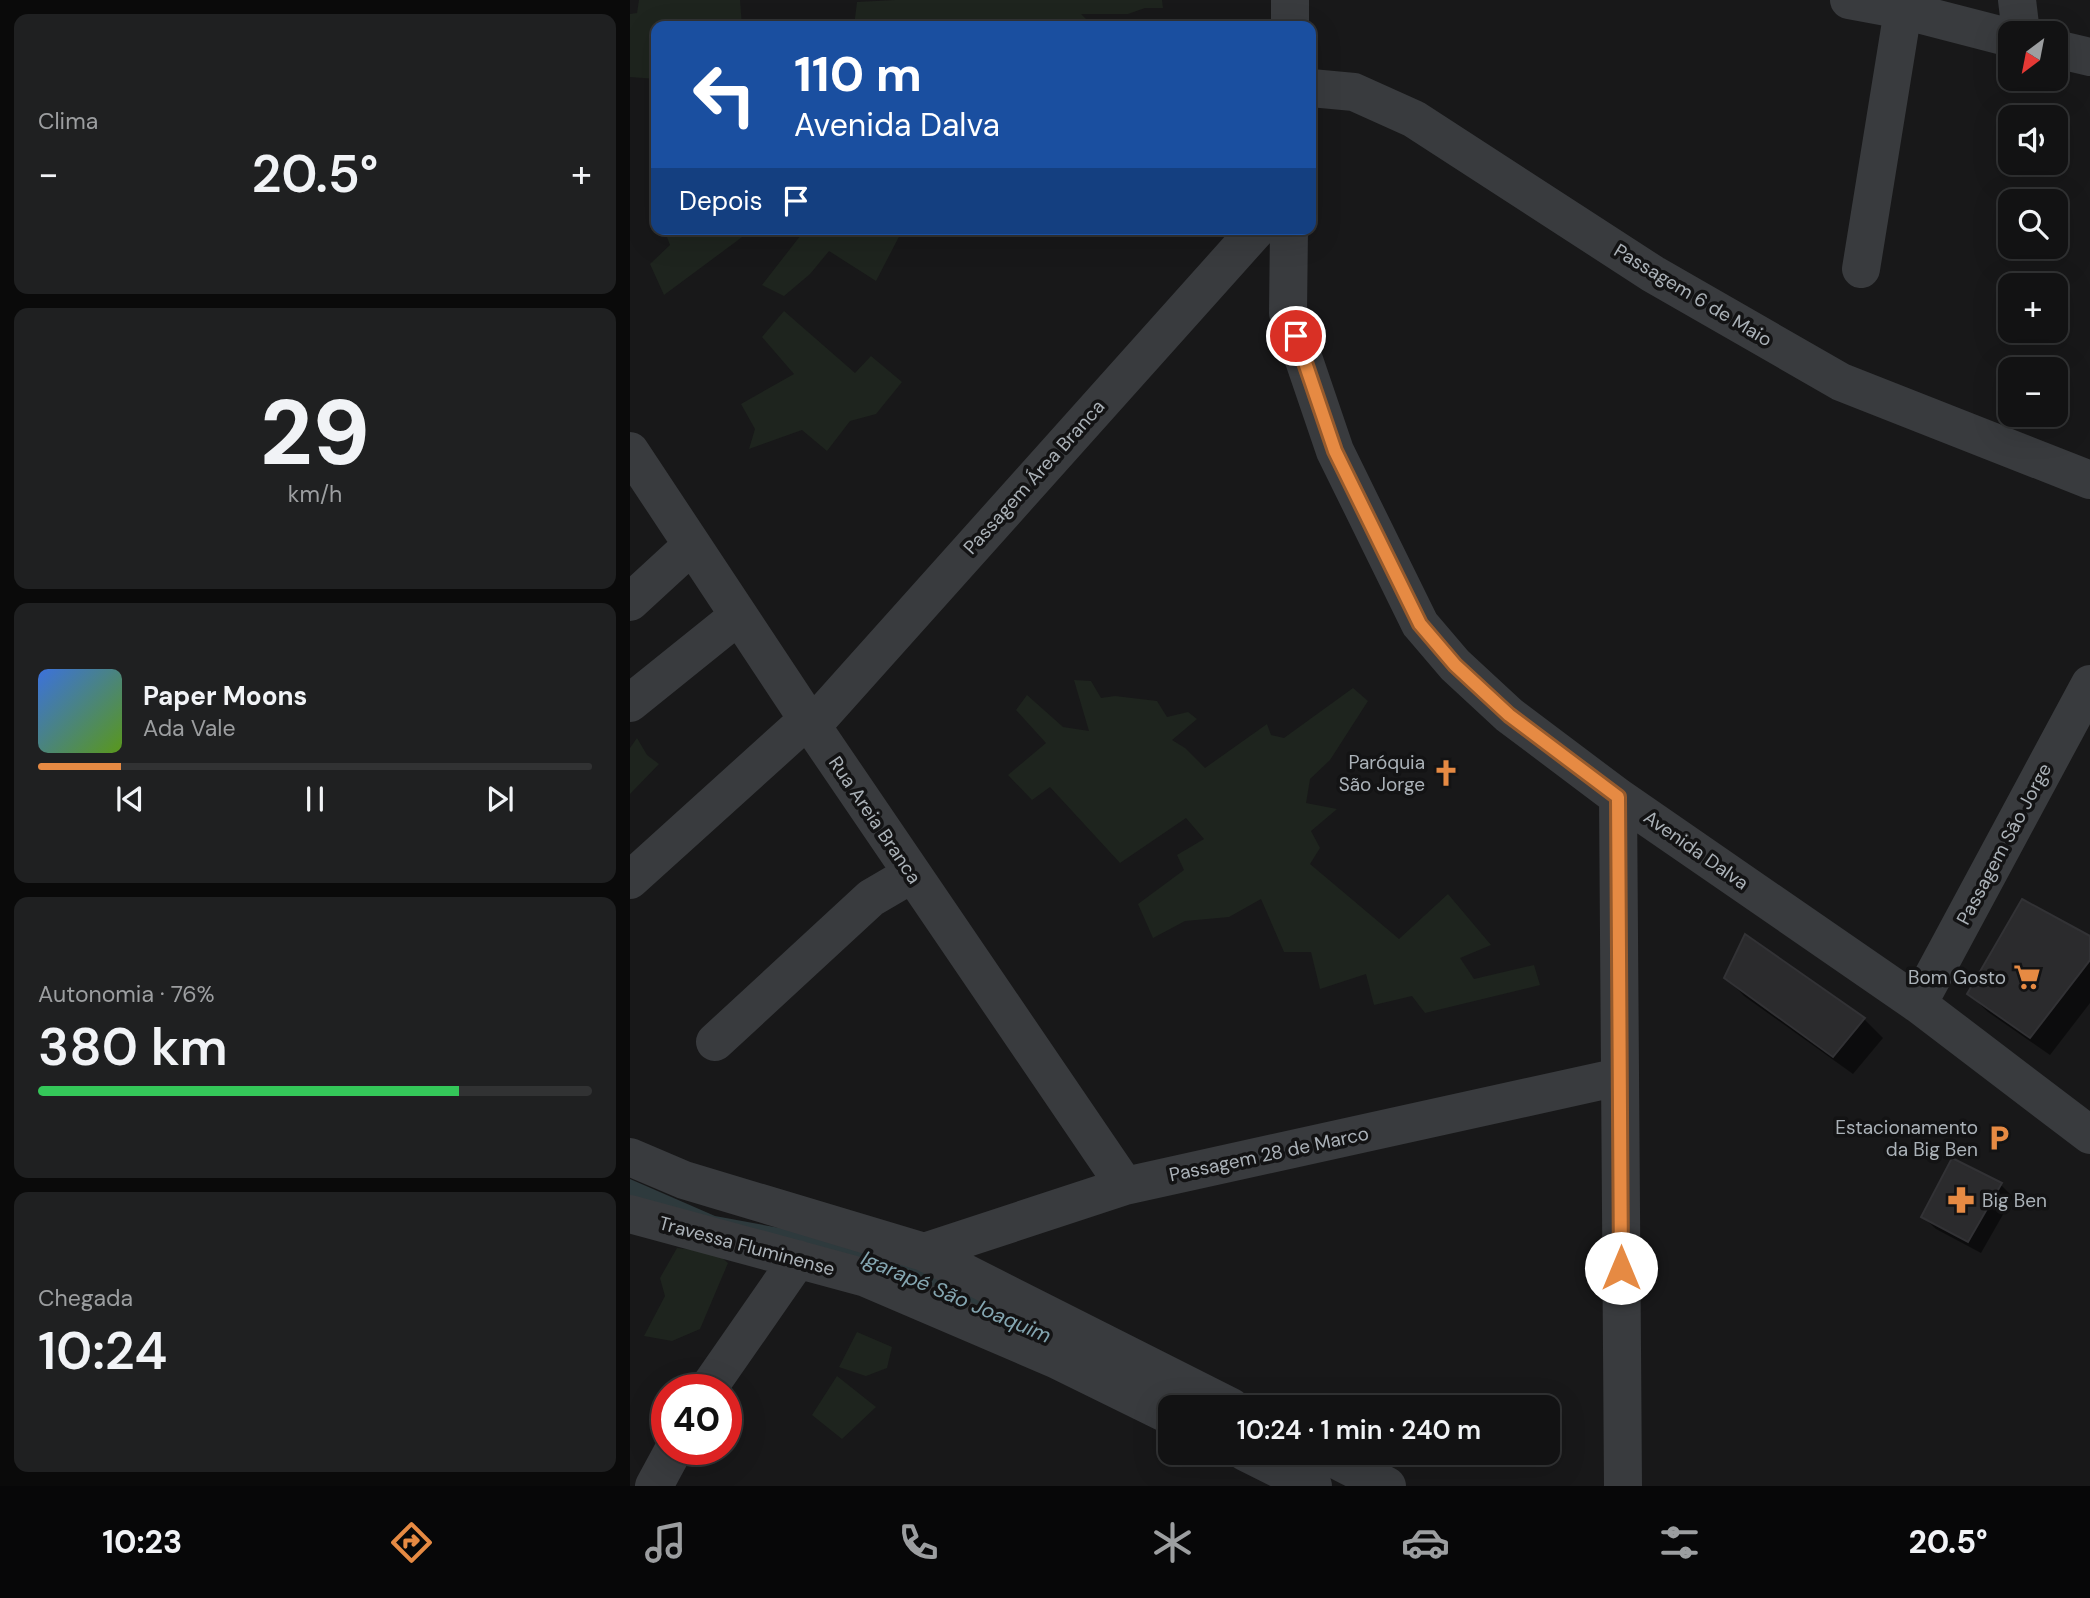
<!DOCTYPE html>
<html lang="pt">
<meta charset="utf-8">
<style>
:root{--surface:#121213;--page:#1f2021;--text:#f1f3f6;--muted:#9c9ea0;--line:#313233;--accent:#e68a43}
body{margin:0;font-family:"DM Sans",sans-serif;background:var(--page);color:var(--text);height:100vh;display:flex;flex-direction:column;font-size:26px;white-space:nowrap}
*{box-sizing:border-box;margin:0}
p{font-size:23px;color:var(--muted)}
.icon{flex:none;width:38px;height:38px;fill:none;stroke:currentColor;stroke-width:2;stroke-linecap:round;stroke-linejoin:round}
.map{position:relative;flex:1;overflow:hidden}
.panel{display:flex;flex-direction:column;gap:14px;padding:14px;background:#0a0a0a;width:630px}
.panel>*{flex:none}
.hud{position:absolute;left:21px;top:21px;width:665px;height:214px;border-radius:14px;box-shadow:0 7px 28px #0002,0 0 0 2px var(--line);background:#1a4fa0;color:#fff;overflow:hidden}
.needle{width:46px;rotate:212deg}
.controls{position:absolute;left:1368px;top:21px;display:grid;gap:14px}
.controls a{display:grid;place-items:center;width:70px;height:70px;border-radius:14px;background:var(--surface);box-shadow:0 7px 28px #0002,0 0 0 2px var(--line);font-size:35px}
.speed{position:absolute;left:21px;top:1374px;display:flex;gap:14px;font-size:35px;font-weight:700;text-align:center}
.speed>*{display:grid;place-content:center;width:91px;height:91px;border-radius:50%;background:var(--surface);box-shadow:0 7px 28px #0002,0 0 0 2px var(--line);line-height:1}
.speed .limit{border:10px solid #d22;background:#fff;color:#111}
.pin{position:absolute;display:grid;place-items:center;width:60px;height:60px;color:#fff;margin:-30px;border:4px solid #fff;border-radius:50%;box-shadow:0 2px 7px #0007}
.me{position:absolute;width:77px;margin:-38px;rotate:0deg;stroke-linejoin:round;filter:drop-shadow(0 0 5px #0008)}
.turn{display:flex;align-items:center;gap:24px;height:147px;padding:0 28px;font-size:32px}
.turn .icon{width:91px;height:91px;stroke-width:2.5}
.turn b{display:block;font-size:49px;line-height:60px}
.then{display:flex;align-items:center;height:66px;padding:0 28px;background:#0003;gap:14px;font-size:26px}
.big{font-size:52px;font-weight:600;line-height:1.1}
.panel .card{flex:1;display:flex;flex-direction:column;justify-content:center;gap:10px;min-width:0;padding:0 24px;border-radius:14px;background:var(--page)}
.panel .dial{align-items:center;gap:0}
.dial b{font-size:91px;line-height:1}
.song{display:flex;align-items:center;gap:21px}
.cover{width:84px;height:84px;border-radius:10px;background:linear-gradient(135deg,hsl(220 70% 55%),hsl(90 70% 35%))}
.played{height:7px;border-radius:4px;background:linear-gradient(90deg,var(--accent) 15%,var(--line) 15%)}
.keys{display:flex;justify-content:space-around;direction:ltr}
.heat{display:flex;justify-content:space-between;align-items:center;font-size:38px;direction:ltr}
.charge{height:10px;border-radius:5px;background:linear-gradient(90deg,#34c759 76%,var(--line) 0)}
.trip{position:absolute;left:528px;top:1395px;width:402px;height:70px;border-radius:14px;background:var(--surface);box-shadow:0 7px 28px #0002,0 0 0 2px var(--line);font-weight:600;line-height:70px;text-align:center}
.dock{display:flex;height:112px;justify-content:space-around;align-items:center;background:#070708;color:var(--muted)}
.dock .icon{width:49px;height:49px}
.dock .on{color:var(--accent)}
.dock b{font-size:32px;color:var(--text)}
main{display:flex;flex:1;min-height:0}
.map>svg:first-child{display:block}
.green{fill:#1e241e}
.water{fill:#2e3a3d}
.shadow{fill:#0007}
.building{fill:#2b2b2d;stroke:#323235;stroke-width:2}
.lines{fill:none;stroke-linecap:round;stroke-linejoin:round}
.minor{stroke:#393b3e;stroke-width:38}
.route-casing{stroke:#965a2c;stroke-width:18}
.route{stroke:#e68a43;stroke-width:12}
.labels{text-anchor:middle;dominant-baseline:central;stroke-width:7;stroke-linejoin:round;paint-order:stroke}
.street-label{font-size:19px;fill:#abb2b8;stroke:#131314}
.poi-label{font-size:19px;fill:#abb2b8;stroke:#131314;text-anchor:end}
.water-label{font-size:21px;font-style:italic;fill:#84a6b1;stroke:#131314}
</style>
<main>
<section class="panel">
<div class="card"><p>Clima</p>
<div class="heat"><a>−</a><b class="big">20.5°</b><a>+</a></div>
</div>
<div class="card dial"><b>29</b><p>km/h</p></div>
<div class="card">
<div class="song"><i class="cover"></i><div><b>Paper Moons</b><p>Ada Vale</p></div></div>
<div class="played"></div>
<div class="keys"><svg class="icon" aria-label="previous" viewBox="0 0 24 24"><path d="M18 5L8 12l10 7zM5 5v14"/></svg><svg class="icon" aria-label="pause" viewBox="0 0 24 24"><path d="M8 5v14M16 5v14"/></svg><svg class="icon" aria-label="next" viewBox="0 0 24 24"><path d="M6 5l10 7-10 7zM19 5v14"/></svg></div>
</div>
<div class="card"><p>Autonomia · 76%</p><b class="big">380 km</b><div class="charge"></div></div>
<div class="card"><p>Chegada</p><b class="big">10:24</b></div>
</section>
<div class="map">
<svg width="1460" height="1486" viewBox="0 0 1460 1486">
<rect width="100%" height="100%" fill="#181819"/>
<path class="green" d="M 9,0 L 110,0 L 112,26 L 26,26 L 26,79 L 0,77 L 0,14 L 7,13 Z
M 265,0 L 532,0 L 533,8 L 515,8 L 498,14 L 451,14 L 463,26 L 224,26 L 227,2 Z
M 34,229 L 123,229 L 34,295 L 20,264 L 40,245 Z
M 173,229 L 273,229 L 246,281 L 199,251 L 180,274 L 154,296 L 132,285 L 174,231 Z
M 154,311 L 225,373 L 241,356 L 272,382 L 246,414 L 220,421 L 197,451 L 172,430 L 119,449 L 125,429 L 111,404 L 164,374 L 132,337 Z
M 444,680 L 461,681 L 471,698 L 485,696 L 527,701 L 537,717 L 558,712 L 567,719 L 542,740 L 555,748 L 575,768 L 637,724 L 641,735 L 654,738 L 723,688 L 738,701 L 700,760 L 680,779 L 676,803 L 707,809 L 681,831 L 690,848 L 680,864 L 769,939 L 818,894 L 861,945 L 830,958 L 844,979 L 904,965 L 910,985 L 795,1013 L 782,996 L 744,1005 L 736,974 L 690,989 L 681,952 L 654,952 L 631,899 L 599,917 L 555,921 L 523,938 L 508,904 L 554,870 L 547,855 L 574,839 L 556,818 L 490,863 L 420,787 L 402,800 L 378,775 L 416,743 L 386,710 L 397,695 L 433,727 L 459,731 Z
M 7,738 L 17,755 L 29,764 L 0,794 L 0,748 Z
M 47,1248 L 85,1252 L 98,1263 L 70,1329 L 42,1341 L 14,1336 L 35,1296 L 30,1278 Z
M 227,1332 L 262,1347 L 257,1368 L 236,1376 L 209,1367 Z
M 207,1376 L 246,1407 L 212,1439 L 182,1415 Z"/>
<path class="water" d="M 0,1179 L 85,1216 L 237,1244 L 583,1407 L 541,1407 L 0,1203 Z"/>
<path class="shadow" d="M 1116,936 L 1234,1019 L 1253,1038 L 1223,1074 L 1114,996 L 1096,977 Z
M 1460,938 L 1460,1003 L 1420,1055 L 1358,1012 L 1339,994 Z
M 1371,1185 L 1383,1197 L 1351,1253 L 1306,1229 L 1293,1217 Z"/>
<path class="building" d="M 1392,899 L 1460,936 L 1460,960 L 1400,1038 L 1337,994 Z
M 1115,934 L 1235,1018 L 1203,1057 L 1094,978 Z
M 1322,1158 L 1372,1183 L 1338,1242 L 1291,1217 Z"/>
<g class="lines">
<path class="minor" d="M 1219,0 L 1273,10 L 1381,38
M 1387,0 L 1391,33
M 660,26 L 660,0
M 1426,49 L 1460,57
M 681,88 L 724,92 L 784,119 L 1023,274 L 1211,382 L 1460,480
M 659,229 L 658,313 L 705,451 L 790,624 L 825,665 L 879,715 L 988,797 L 1288,1004 L 1460,1135
M 1231,269 L 1273,10
M 0,451 L 182,726 L 495,1186
M 0,602 L 62,545
M 0,703 L 108,616
M 182,726 L 627,229
M 988,797 L 993,1486
M 0,880 L 177,720
M 1288,1004 L 1460,684
M 85,1042 L 241,898 L 282,874
M 0,1157 L 54,1180 L 294,1252 L 601,1407
M 0,1214 L 236,1278 L 425,1359 L 541,1416
M 294,1252 L 495,1186 L 989,1077
M 77,1390 L 168,1259
M 615,1452 L 683,1486
M 691,1452 L 757,1486
M 24,1486 L 44,1449"/>
</g>
<g class="lines">
<defs>
<path id="route" d="M 666,336 L 705,451 L 790,624 L 825,665 L 879,715 L 988,797 L 991,1268"/>
</defs>
<use href="#route" class="route-casing"/>
<use href="#route" class="route"/>
</g>
<defs>
<symbol id="church-bare" viewBox="-9 -9 18 18"><path d="M-1.2-6h2.4v3.5h3.3v2.4h-3.3V6h-2.4V-.1h-3.3v-2.4h3.3Z" fill="#e68a43" stroke="#131314" stroke-width="2.5" paint-order="stroke"/></symbol>
<symbol id="supermarket-bare" viewBox="-9 -9 18 18"><path d="M-6-5.5h2.5l.6 2H6L4.5 2H-2.5L-4.4-4H-6ZM-1.5 3.2a1.3 1.3 0 1 0 .1 0ZM3 3.2a1.3 1.3 0 1 0 .1 0Z" fill="#e68a43" stroke="#131314" stroke-width="2.5" paint-order="stroke"/></symbol>
<symbol id="parking-bare" viewBox="-9 -9 18 18"><path d="M-3.5-5.5H1a3.5 3.5 0 0 1 0 7H-1V5.5H-3.5ZM-1-3.4V-.6H.8a1.4 1.4 0 0 0 0-2.8Z" fill="#e68a43" stroke="#131314" stroke-width="2.5" paint-order="stroke"/></symbol>
<symbol id="pharmacy-bare" viewBox="-9 -9 18 18"><path d="M-2-6h4v4h4v4h-4v4h-4v-4h-4v-4h4Z" fill="#e68a43" stroke="#131314" stroke-width="2.5" paint-order="stroke"/></symbol>
</defs>
<g fill-rule="evenodd">
<use href="#church-bare" x="797" y="754" width="38" height="38"/>
<use href="#supermarket-bare" x="1378" y="958" width="38" height="38"/>
<use href="#parking-bare" x="1350" y="1119" width="38" height="38"/>
<use href="#pharmacy-bare" x="1312" y="1181" width="38" height="38"/>
</g>
<g class="labels">
<g class="street-label">
<text transform="translate(1063 295) rotate(31)">Passagem 6 de Maio</text>
<text transform="translate(404 477) rotate(-48)">Passagem Área Branca</text>
<text transform="translate(245 820) rotate(56)">Rua Areia Branca</text>
<text transform="translate(1374 844) rotate(-62)">Passagem São Jorge</text>
<text transform="translate(1066 850) rotate(35)">Avenida Dalva</text>
<text transform="translate(639 1154) rotate(-12)">Passagem 28 de Marco</text>
<text transform="translate(117 1246) rotate(15)">Travessa Fluminense</text>
</g>
<g class="poi-label">
<text x="795" y="762">Paróquia<tspan x="795" dy="22">São Jorge</tspan></text>
<text x="1376" y="977">Bom Gosto</text>
<text x="1348" y="1127">Estacionamento<tspan x="1348" dy="22">da Big Ben</tspan></text>
<text x="1352" y="1200" text-anchor="start">Big Ben</text>
</g>
<g class="water-label">
<text transform="translate(326 1297) rotate(23)">Igarapé São Joaquim</text>
</g>
</g>
</svg>
<div class="controls">
<a><svg class="needle" viewBox="-14 -14 28 28"><path d="M0-13l5 13h-10z" fill="#e53935"/><path d="M0 13l5-13h-10z" fill="#9c9ea0"/></svg></a>
<a><svg class="icon" aria-label="sound" viewBox="0 0 24 24"><path d="M4 9h4l5-4v14l-5-4H4zM17 9q2 3 0 6"/></svg></a>
<a><svg class="icon" aria-label="search" viewBox="0 0 24 24"><circle cx="10" cy="10" r="6"/><path d="M15 15l6 6"/></svg></a>
<a>+</a>
<a>−</a>
</div>
<div class="speed"><div class="limit">40</div></div>
<div class="pin" style="left:666px;top:336px;background:#d93025"><svg class="icon" aria-label="arrive" viewBox="0 0 24 24"><path d="M6 21V4h12l-3 4 3 4H6"/></svg></div>
<svg class="me" style="left:991px;top:1268px" viewBox="-20 -20 40 40"><circle r="19" fill="#fff"/><path d="M0-13L10 11 0 6-10 11z" fill="#e68a43"/></svg>
<div class="trip">10:24 · 1 min · 240 m</div>
<div class="hud">
<div class="turn"><svg class="icon" aria-label="left" viewBox="0 0 24 24"><path d="M17 20v-9H6M10 6l-5 5 5 5"/></svg><div><b>110 m</b>Avenida Dalva</div></div>
<div class="then">Depois<svg class="icon" aria-label="arrive" viewBox="0 0 24 24"><path d="M6 21V4h12l-3 4 3 4H6"/></svg></div>
</div>
</div>
</main>
<nav class="dock">
<b>10:23</b>
<svg class="icon on" aria-label="directions" viewBox="0 0 24 24"><path d="M12 3l9 9-9 9-9-9zM9 14v-3h6M13 9l2 2-2 2"/></svg>
<svg class="icon" aria-label="music" viewBox="0 0 24 24"><path d="M9 18V5l10-2v13"/><circle cx="6" cy="18" r="3"/><circle cx="16" cy="16" r="3"/></svg>
<svg class="icon" aria-label="phone" viewBox="0 0 24 24"><path d="M5 4h4l2 5-3 2q2 4 5 5l2-3 5 2v4C11 20 4 13 5 4z"/></svg>
<svg class="icon" aria-label="climate" viewBox="0 0 24 24"><path d="M12 3v18M4 7l16 10M4 17L20 7"/></svg>
<svg class="icon" aria-label="car" viewBox="0 0 24 24"><path d="M5 17H2v-5l4-1 3-4h7l3 4 3 1v5h-3M9 17h6M6 11h13"/><circle cx="7" cy="17" r="2"/><circle cx="17" cy="17" r="2"/></svg>
<svg class="icon" aria-label="filters" viewBox="0 0 24 24"><path d="M4 7h16M4 17h16"/><circle cx="9" cy="7" r="2"/><circle cx="15" cy="17" r="2"/></svg>
<b>20.5°</b>
</nav>
